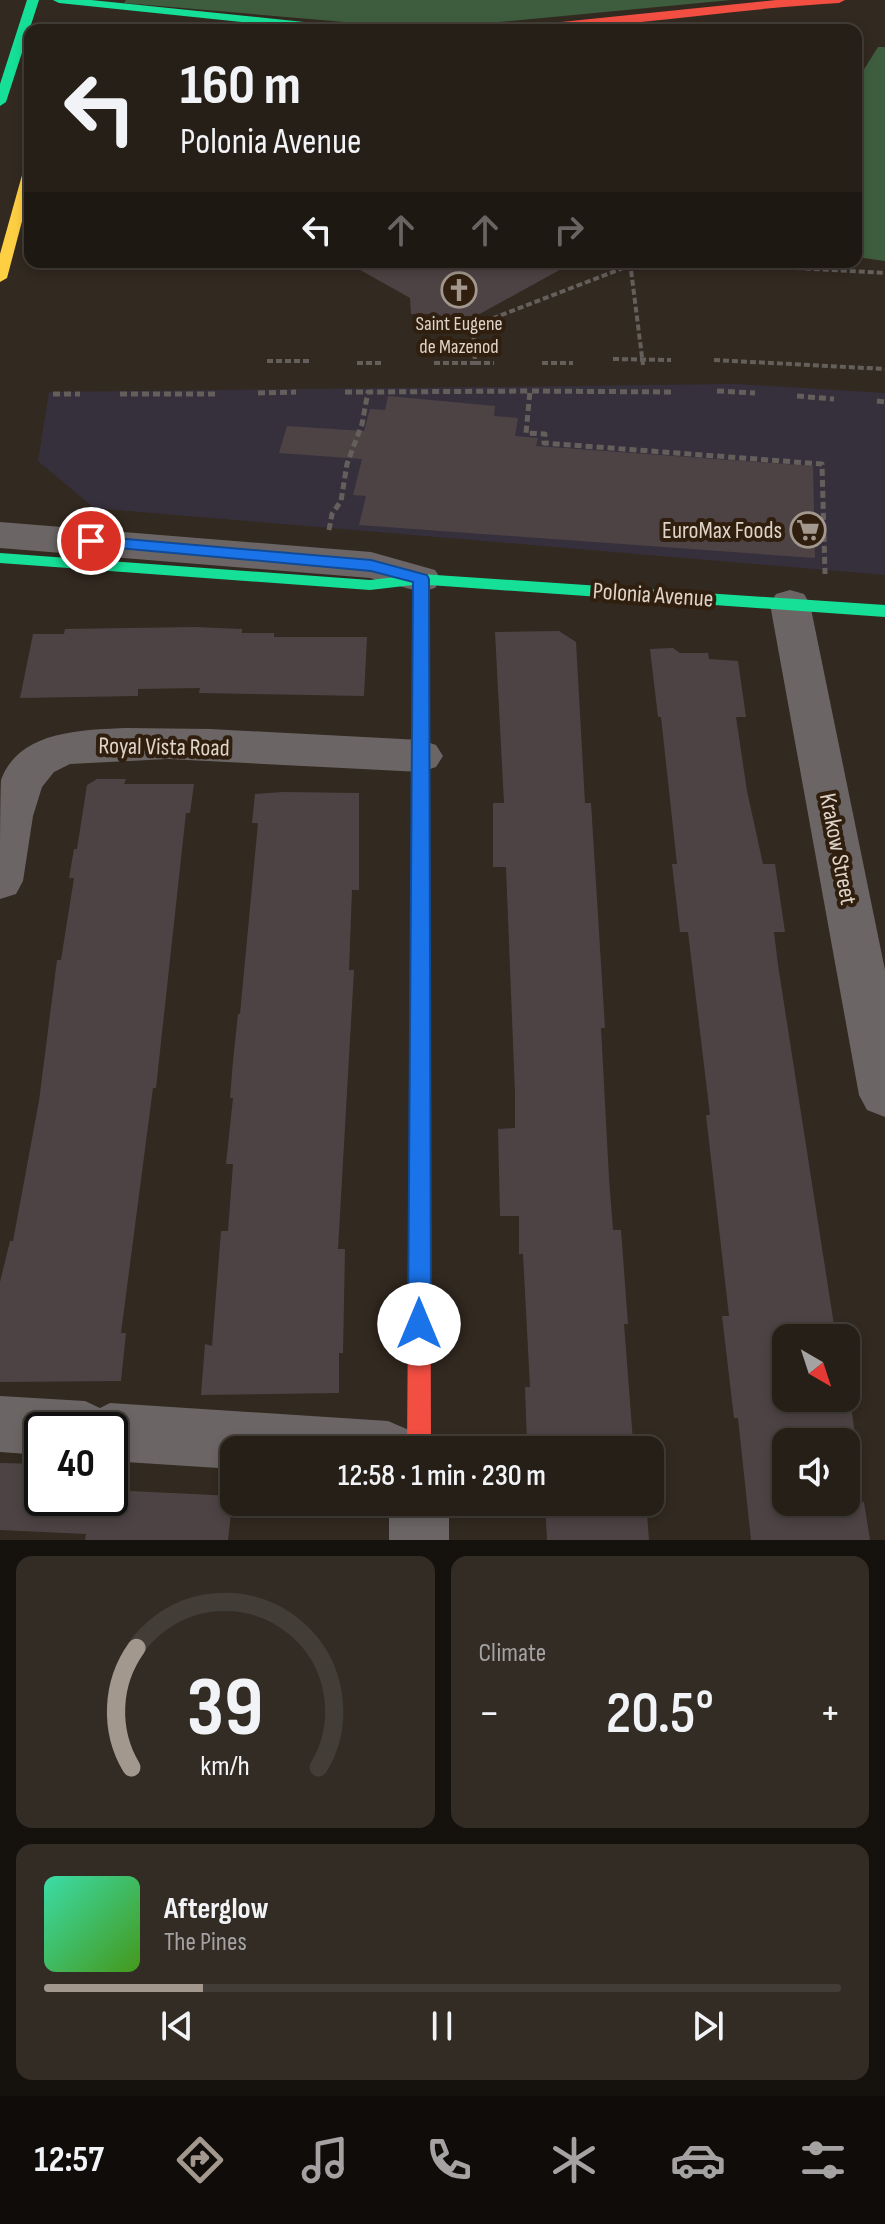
<!DOCTYPE html>
<meta charset="utf-8">
<style>
:root{--surface:#261f18;--page:#322c25;--text:#f1f3f6;--muted:#a4a2a2;--line:#423d37;--accent:#a2988e}
body{margin:0;font-family:"Sofia Sans Condensed",sans-serif;background:var(--page);color:var(--text);height:100vh;display:flex;flex-direction:column;font-size:30px;white-space:nowrap}
*{box-sizing:border-box;margin:0}
p{font-size:26px;color:var(--muted)}
.icon{flex:none;width:44px;height:44px;fill:none;stroke:currentColor;stroke-width:2;stroke-linecap:round;stroke-linejoin:round}
.map{position:relative;height:1540px;overflow:hidden}
.panel{display:flex;flex-direction:column;gap:16px;padding:16px;background:#15110d;flex:1}
.panel>*{flex:none}
.hud{position:absolute;left:24px;top:24px;width:838px;height:244px;border-radius:16px;box-shadow:0 4px 12px #0003,0 0 0 2px var(--line);background:#261f18;color:var(--text);overflow:hidden}
.needle{width:52px;rotate:141deg}
.fabs{position:absolute;left:772px;top:1324px;display:grid;gap:16px}
.fabs a{display:grid;place-items:center;width:88px;height:88px;border-radius:16px;background:var(--surface);box-shadow:0 4px 12px #0003,0 0 0 2px var(--line);font-size:40px}
.speed{position:absolute;left:24px;top:1412px;display:flex;gap:16px;font-size:40px;font-weight:700;text-align:center}
.speed>*{display:grid;place-content:center;width:104px;height:104px;border-radius:50%;background:var(--surface);box-shadow:0 4px 12px #0003,0 0 0 2px var(--line);line-height:1}
.speed .limit{border:4px solid #111;border-radius:12px;background:#fff;color:#111}
.pin{position:absolute;display:grid;place-items:center;width:68px;height:68px;color:#fff;margin:-34px;border:4px solid #fff;border-radius:50%;box-shadow:0 2px 8px #0007}
.me{position:absolute;width:88px;margin:-44px;rotate:0deg;stroke-linejoin:round;filter:drop-shadow(0 0 6px #0008)}
.turn{display:flex;align-items:center;gap:28px;height:168px;padding:0 24px;font-size:36px}
.turn .icon{width:104px;height:104px;stroke-width:2.5}
.turn b{display:block;font-size:56px;line-height:68px}
.lanes{display:flex;align-items:center;height:76px;padding:0 24px;background:#0003;justify-content:center;gap:40px;direction:ltr}
.lanes .off{opacity:.35}
.big{font-size:60px;font-weight:600;line-height:1.1}
.panel .card{flex:1;display:flex;flex-direction:column;justify-content:center;gap:12px;min-width:0;padding:0 28px;border-radius:16px;background:var(--page)}
.panel .dial{align-items:center;gap:0}
.dial svg{height:208px;overflow:visible;fill:none;stroke:var(--line);stroke-width:7;stroke-linecap:round;text-anchor:middle}
.dial text{fill:var(--text);stroke:none}
.song{display:flex;align-items:center;gap:24px}
.cover{width:96px;height:96px;border-radius:12px;background:linear-gradient(135deg,hsl(160 70% 55%),hsl(100 70% 35%))}
.played{height:8px;border-radius:4px;background:linear-gradient(90deg,var(--accent) 20%,var(--line) 20%)}
.keys{display:flex;justify-content:space-around;direction:ltr}
.heat{display:flex;justify-content:space-between;align-items:center;font-size:44px;direction:ltr}
.panel .tiles{flex:1;display:grid;gap:16px;grid-template-columns:1fr 1fr}
.card:last-child{grid-column:span 2}
.trip{position:absolute;left:220px;top:1436px;width:444px;height:80px;border-radius:16px;background:var(--surface);box-shadow:0 4px 12px #0003,0 0 0 2px var(--line);font-weight:600;line-height:80px;text-align:center}
.menu{display:flex;height:128px;justify-content:space-around;align-items:center;background:#0f0c0a;color:var(--muted)}
.menu .icon{width:56px;height:56px}
.menu .on{color:var(--accent)}
.menu b{font-size:36px;color:var(--text)}
.map>svg:first-child{display:block}
.commercial{fill:#36303d}
.forest{fill:#3e5d3e}
.building{fill:#4e4344}
.lines{fill:none;stroke-linecap:round;stroke-linejoin:round}
.path-far1{stroke:#655f5c;stroke-width:4;stroke-dasharray:6 3;stroke-linecap:butt}
.path{stroke:#655f5c;stroke-width:5;stroke-dasharray:7 4;stroke-linecap:butt}
.street{fill:#6b6665;fill-rule:evenodd}
.fast{fill:#16e098;fill-rule:evenodd}
.slow{fill:#ffcf43;fill-rule:evenodd}
.jam{fill:#f24e42;fill-rule:evenodd}
.route{fill:#1a73e8;stroke:#114b97;stroke-width:2}
.labels{text-anchor:middle;dominant-baseline:central;stroke-width:8;stroke-linejoin:round;paint-order:stroke}
.far-poi-label{font-size:20px;fill:#dfd4c9;stroke:#301f0e}
.poi-label{font-size:24px;fill:#dfd4c9;stroke:#301f0e;text-anchor:end}
.street-label{font-size:24px;fill:#dfd4c9;stroke:#301f0e}
</style>
<div class="map">
<svg width="885" height="1540" viewBox="0 0 885 1540">
<rect width="100%" height="100%" fill="#322920"/>
<path class="commercial" d="M 736,384 L 885,393 L 885,575 L 94,508 L 38,461 L 49,392 Z"/>
<path class="forest" d="M 126,0 L 731,0 L 426,29 L 124,3 Z
M 878,47 L 885,47 L 885,261 L 856,257 L 856,82 Z"/>
<path class="building" d="M 346,262 L 574,262 L 458,326 L 438,314 L 411,314 L 410,298 Z
M 388,396 L 495,406 L 494,416 L 518,418 L 515,436 L 538,438 L 536,446 L 813,466 L 815,558 L 359,525 L 366,496 L 353,495 L 362,459 L 279,453 L 287,426 L 364,431 L 370,409 L 385,410 Z
M 195,627 L 242,629 L 242,633 L 274,633 L 274,637 L 367,637 L 364,696 L 199,693 L 200,688 L 138,689 L 138,696 L 20,698 L 33,634 L 64,634 L 65,629 Z
M 559,631 L 576,642 L 585,803 L 591,803 L 605,1028 L 601,1028 L 609,1178 L 613,1230 L 621,1230 L 628,1324 L 624,1324 L 633,1441 L 527,1442 L 525,1387 L 530,1387 L 523,1254 L 519,1254 L 519,1216 L 500,1216 L 498,1129 L 515,1128 L 515,1093 L 506,867 L 493,867 L 493,803 L 504,803 L 495,632 Z
M 673,648 L 680,653 L 708,653 L 709,659 L 738,661 L 746,717 L 736,717 L 747,791 L 763,864 L 775,864 L 785,932 L 774,932 L 778,965 L 836,1338 L 786,1338 L 786,1398 L 850,1398 L 856,1442 L 786,1442 L 786,1502 L 864,1502 L 870,1540 L 751,1540 L 738,1418 L 734,1418 L 722,1316 L 729,1316 L 706,1115 L 710,1115 L 688,932 L 680,932 L 672,864 L 677,864 L 661,717 L 658,717 L 650,649 Z
M 97,779 L 126,779 L 124,784 L 194,784 L 190,813 L 186,813 L 156,1088 L 153,1088 L 121,1333 L 126,1333 L 121,1381 L 0,1382 L 0,1282 L 10,1241 L 13,1241 L 39,1101 L 57,960 L 61,960 L 74,878 L 69,878 L 74,849 L 77,849 L 87,785 Z
M 283,792 L 359,793 L 359,890 L 352,890 L 349,970 L 354,970 L 338,1249 L 345,1249 L 343,1353 L 339,1353 L 339,1393 L 201,1395 L 205,1344 L 212,1346 L 221,1231 L 228,1231 L 233,1164 L 226,1164 L 233,1098 L 230,1098 L 233,1061 L 238,1014 L 240,1014 L 258,823 L 252,823 L 255,794 Z
M 0,1463 L 42,1464 L 42,1498 L 110,1498 L 110,1490 L 233,1496 L 228,1540 L 85,1540 L 86,1534 L 0,1530 Z
M 545,1502 L 646,1502 L 649,1540 L 547,1540 Z"/>
<g class="lines">
<path class="path-far1" d="M 630,262 L 643,365
M 688,262 L 885,273
M 613,359 L 671,360
M 714,360 L 885,369
M 267,361 L 311,361
M 357,363 L 383,363
M 434,363 L 475,363 L 473,326 L 636,263 L 660,262
M 475,363 L 494,363
M 542,363 L 573,363"/>
<path class="path" d="M 717,391 L 755,393
M 345,392 L 368,392
M 671,392 L 530,391 L 526,433 L 545,434 L 544,443 L 822,464 L 825,574
M 258,393 L 296,392
M 53,394 L 80,394
M 120,394 L 218,394
M 797,396 L 834,399
M 877,401 L 885,402
M 329,530 L 332,514 L 341,501 L 347,464 L 362,424 L 368,392 L 530,391"/>
<path class="street" d="M 0,522 L 371,552 L 435,570 L 441,579 L 435,588 L 421,592 L 370,578 L 0,548 Z
M 790,590 L 804,594 L 810,604 L 885,970 L 885,1117 L 867,1110 L 859,1095 L 770,604 L 776,594 Z
M 126,728 L 210,729 L 421,740 L 436,745 L 443,756 L 436,767 L 421,772 L 168,759 L 70,764 L 54,772 L 42,787 L 33,816 L 23,881 L 16,894 L 0,899 C 0,875 0,798 1,780 C 19,730 83,730 126,728 Z
M 0,1396 L 85,1401 L 100,1408 L 110,1403 L 388,1421 L 409,1430 L 418,1450 L 234,1450 L 234,1469 L 110,1461 L 110,1430 L 42,1430 L 42,1455 L 0,1452 Z
M 389,1502 L 449,1502 L 449,1540 L 389,1540 Z"/>
<path class="fast" d="M 27,0 L 39,0 L 6,102 L 0,106 L 0,84 Z
M 53,0 L 91,0 L 352,27 L 358,30 L 319,30 L 59,3 Z
M 0,553 L 370,580 L 421,574 L 885,605 L 885,617 L 429,585 L 430,1037 L 427,1043 L 420,1045 L 413,1043 L 410,1037 L 413,585 L 370,590 L 0,563 Z"/>
<path class="slow" d="M 30,164 L 30,191 L 7,278 L 0,282 L 0,254 L 24,168 Z"/>
<path class="jam" d="M 776,0 L 845,0 L 839,3 C 728,9 617,30 506,30 L 512,27 Z
M 420,1029 L 427,1031 L 430,1037 L 431,1450 L 407,1450 L 410,1037 L 413,1031 Z"/>
</g>
<path class="route" d="M 91,536 L 371,560 L 427,575 L 429,579 L 431,1324 L 427,1331 L 419,1335 L 411,1331 L 408,1324 L 413,582 L 371,571 L 85,545 L 83,541 Z"/>
<defs>
<symbol id="church-ring" viewBox="-11 -11 22 22"><circle r="9.5" fill="#301f0e" stroke="#a2988e" stroke-width="1.5"/><path d="M-1.2-6h2.4v3.5h3.3v2.4h-3.3V6h-2.4V-.1h-3.3v-2.4h3.3Z" fill="#a2988e"/></symbol>
<symbol id="supermarket-ring" viewBox="-11 -11 22 22"><circle r="9.5" fill="#301f0e" stroke="#a2988e" stroke-width="1.5"/><path d="M-6-5.5h2.5l.6 2H6L4.5 2H-2.5L-4.4-4H-6ZM-1.5 3.2a1.3 1.3 0 1 0 .1 0ZM3 3.2a1.3 1.3 0 1 0 .1 0Z" fill="#a2988e"/></symbol>
</defs>
<g fill-rule="evenodd">
<use href="#church-ring" x="439" y="270" width="40" height="40"/>
<use href="#supermarket-ring" x="788" y="510" width="40" height="40"/>
</g>
<g class="labels">
<g class="far-poi-label">
<text x="459" y="324">Saint Eugene<tspan x="459" dy="23">de Mazenod</tspan></text>
</g>
<g class="poi-label">
<text x="782" y="530">EuroMax Foods</text>
</g>
<g class="street-label">
<text transform="translate(653 595) rotate(4)">Polonia Avenue</text>
<text transform="translate(164 747) rotate(1)">Royal Vista Road</text>
<text transform="translate(838 849) rotate(79)">Krakow Street</text>
</g>
</g>
</svg>
<div class="fabs">
<a><svg class="needle" viewBox="-14 -14 28 28"><path d="M0-13l5 13h-10z" fill="#e53935"/><path d="M0 13l5-13h-10z" fill="#a4a2a2"/></svg></a>
<a><svg class="icon" aria-label="sound" viewBox="0 0 24 24"><path d="M4 9h4l5-4v14l-5-4H4zM17 9q2 3 0 6"/></svg></a>
</div>
<div class="speed"><div class="limit">40</div></div>
<div class="pin" style="left:91px;top:541px;background:#d93025"><svg class="icon" aria-label="arrive" viewBox="0 0 24 24"><path d="M6 21V4h12l-3 4 3 4H6"/></svg></div>
<svg class="me" style="left:419px;top:1324px" viewBox="-20 -20 40 40"><circle r="19" fill="#fff"/><path d="M0-13L10 11 0 6-10 11z" fill="#1a73e8"/></svg>
<div class="trip">12:58 · 1 min · 230 m</div>
<div class="hud">
<div class="turn"><svg class="icon" aria-label="left" viewBox="0 0 24 24"><path d="M17 20v-9H6M10 6l-5 5 5 5"/></svg><div><b>160 m</b>Polonia Avenue</div></div>
<div class="lanes"><svg class="icon" aria-label="left" viewBox="0 0 24 24"><path d="M17 20v-9H6M10 6l-5 5 5 5"/></svg><svg class="icon off" aria-label="ahead" viewBox="0 0 24 24"><path d="M12 20V5M6 11l6-6 6 6"/></svg><svg class="icon off" aria-label="ahead" viewBox="0 0 24 24"><path d="M12 20V5M6 11l6-6 6 6"/></svg><svg class="icon off" aria-label="right" viewBox="0 0 24 24"><path d="M7 20v-9h11M14 6l5 5-5 5"/></svg></div>
</div>
</div>
<section class="panel">
<div class="tiles">
<div class="card dial"><svg viewBox="0 0 100 80">
<path d="M14 69A42 42 0 1 1 86 69"/>
<path d="M14 69A42 42 0 0 1 16 23" stroke="#a2988e"/>
<text x="50" y="56" font-size="32" font-weight="700">39</text>
<text x="50" y="72" font-size="11">km/h</text>
</svg></div>
<div class="card"><p>Climate</p>
<div class="heat"><a>−</a><b class="big">20.5°</b><a>+</a></div>
</div>
<div class="card">
<div class="song"><i class="cover"></i><div><b>Afterglow</b><p>The Pines</p></div></div>
<div class="played"></div>
<div class="keys"><svg class="icon" aria-label="previous" viewBox="0 0 24 24"><path d="M18 5L8 12l10 7zM5 5v14"/></svg><svg class="icon" aria-label="pause" viewBox="0 0 24 24"><path d="M8 5v14M16 5v14"/></svg><svg class="icon" aria-label="next" viewBox="0 0 24 24"><path d="M6 5l10 7-10 7zM19 5v14"/></svg></div>
</div>
</div>
</section>
<nav class="menu">
<b>12:57</b>
<svg class="icon on" aria-label="directions" viewBox="0 0 24 24"><path d="M12 3l9 9-9 9-9-9zM9 14v-3h6M13 9l2 2-2 2"/></svg>
<svg class="icon" aria-label="music" viewBox="0 0 24 24"><path d="M9 18V5l10-2v13"/><circle cx="6" cy="18" r="3"/><circle cx="16" cy="16" r="3"/></svg>
<svg class="icon" aria-label="phone" viewBox="0 0 24 24"><path d="M5 4h4l2 5-3 2q2 4 5 5l2-3 5 2v4C11 20 4 13 5 4z"/></svg>
<svg class="icon" aria-label="climate" viewBox="0 0 24 24"><path d="M12 3v18M4 7l16 10M4 17L20 7"/></svg>
<svg class="icon" aria-label="car" viewBox="0 0 24 24"><path d="M5 17H2v-5l4-1 3-4h7l3 4 3 1v5h-3M9 17h6M6 11h13"/><circle cx="7" cy="17" r="2"/><circle cx="17" cy="17" r="2"/></svg>
<svg class="icon" aria-label="filters" viewBox="0 0 24 24"><path d="M4 7h16M4 17h16"/><circle cx="9" cy="7" r="2"/><circle cx="15" cy="17" r="2"/></svg>
</nav>
